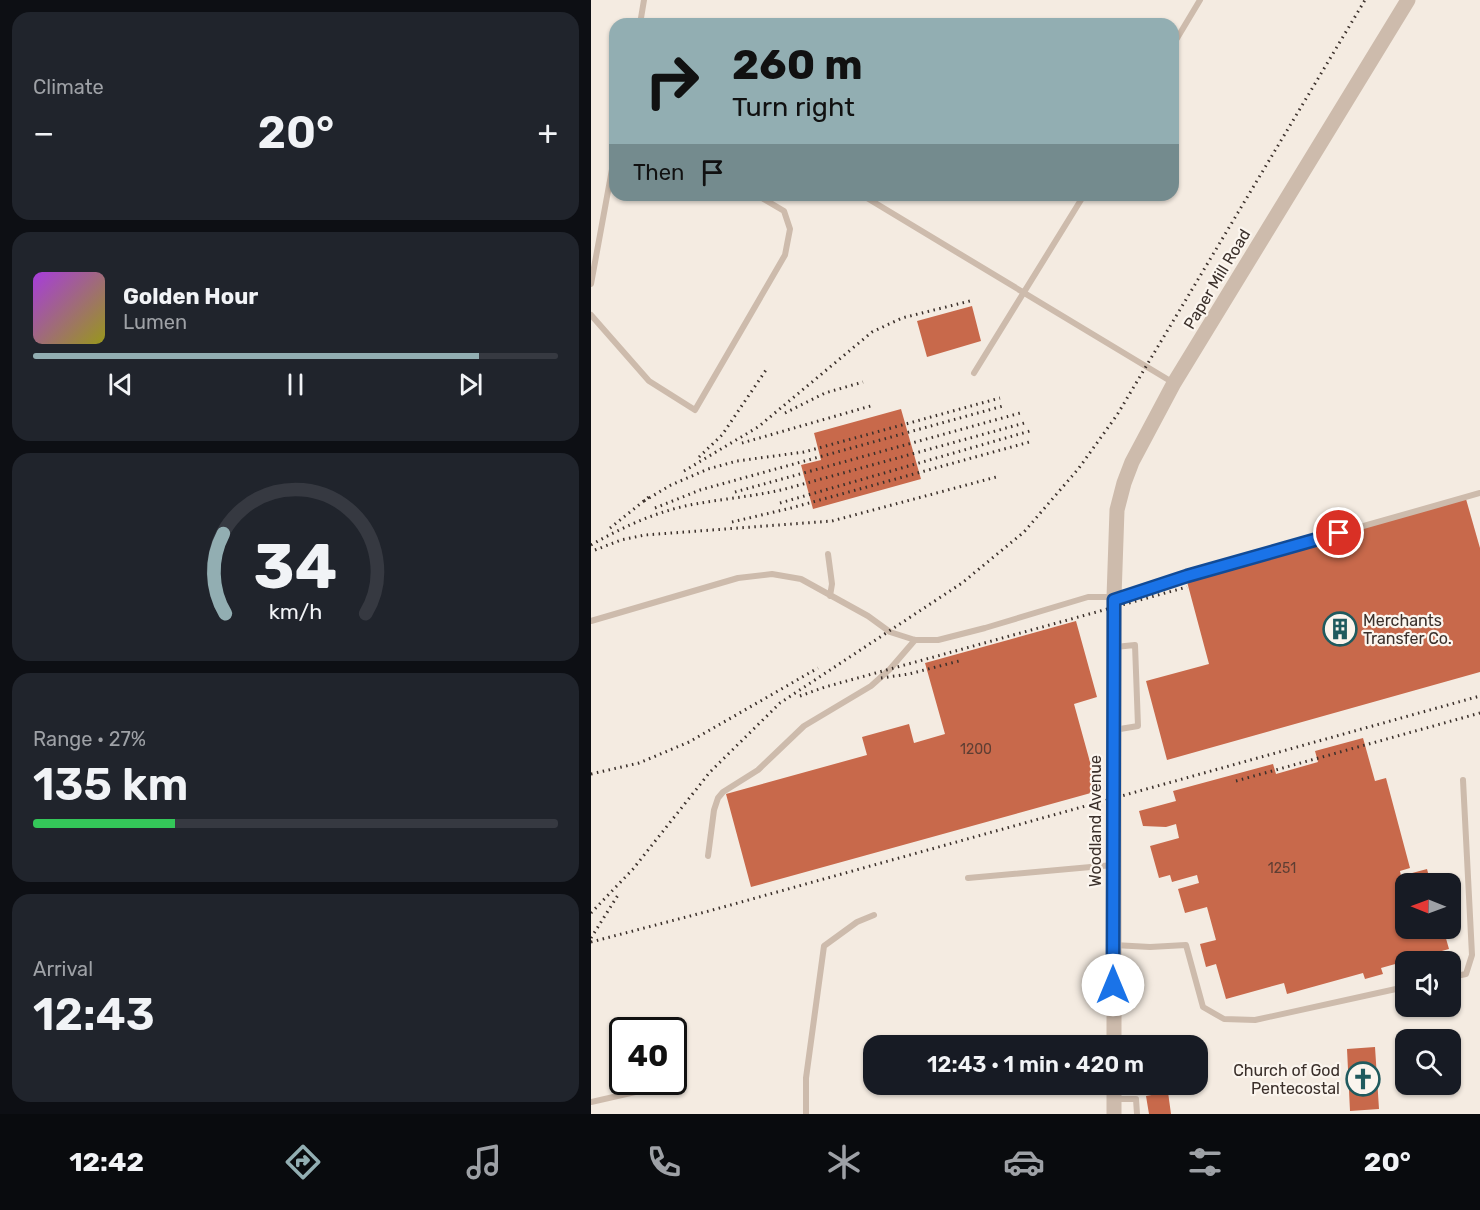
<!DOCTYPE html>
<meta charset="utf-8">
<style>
:root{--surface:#171b24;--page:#20242c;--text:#f1f3f6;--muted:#9ea1a6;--line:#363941;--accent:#92aeb2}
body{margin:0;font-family:Rubik,sans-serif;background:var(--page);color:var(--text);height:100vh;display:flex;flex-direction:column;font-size:22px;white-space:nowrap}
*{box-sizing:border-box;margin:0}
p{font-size:20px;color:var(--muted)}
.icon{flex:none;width:33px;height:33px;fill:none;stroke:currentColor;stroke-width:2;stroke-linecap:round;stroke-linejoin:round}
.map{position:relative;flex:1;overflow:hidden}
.drawer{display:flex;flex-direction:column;gap:12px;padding:12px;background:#0d0f14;width:591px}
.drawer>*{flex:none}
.guide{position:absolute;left:18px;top:18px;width:570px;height:183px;border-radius:18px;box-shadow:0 2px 4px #0004;background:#92aeb2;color:#111;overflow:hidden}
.needle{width:39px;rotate:271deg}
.buttons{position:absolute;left:804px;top:873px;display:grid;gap:12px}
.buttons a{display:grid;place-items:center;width:66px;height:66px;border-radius:12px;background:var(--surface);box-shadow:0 2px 4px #0004;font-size:30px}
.speed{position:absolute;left:18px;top:1017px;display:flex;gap:12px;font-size:30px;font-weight:700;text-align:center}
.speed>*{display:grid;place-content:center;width:78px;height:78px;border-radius:50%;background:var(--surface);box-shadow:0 2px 4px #0004;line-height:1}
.speed .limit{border:3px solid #111;border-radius:9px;background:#fff;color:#111}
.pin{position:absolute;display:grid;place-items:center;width:51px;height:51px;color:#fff;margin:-26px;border:3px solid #fff;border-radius:50%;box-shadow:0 2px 6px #0007}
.me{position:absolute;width:66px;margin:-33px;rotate:0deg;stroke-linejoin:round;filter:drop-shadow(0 0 4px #0008)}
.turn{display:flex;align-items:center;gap:21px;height:126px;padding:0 24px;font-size:27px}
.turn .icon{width:78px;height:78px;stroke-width:2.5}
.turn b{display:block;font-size:42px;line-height:51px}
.then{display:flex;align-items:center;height:57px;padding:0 24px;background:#0003;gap:12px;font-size:22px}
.big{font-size:45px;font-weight:600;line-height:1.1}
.drawer .card{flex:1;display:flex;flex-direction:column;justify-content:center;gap:9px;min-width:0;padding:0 21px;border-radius:18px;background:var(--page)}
.drawer .dial{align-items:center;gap:0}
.dial svg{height:156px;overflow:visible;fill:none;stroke:var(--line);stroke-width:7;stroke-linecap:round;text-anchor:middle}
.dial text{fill:var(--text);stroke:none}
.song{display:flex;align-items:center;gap:18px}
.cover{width:72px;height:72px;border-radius:9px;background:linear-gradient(135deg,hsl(280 70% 55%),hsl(60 70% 35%))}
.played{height:6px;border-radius:3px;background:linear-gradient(90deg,var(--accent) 85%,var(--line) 85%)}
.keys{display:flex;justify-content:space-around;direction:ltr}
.heat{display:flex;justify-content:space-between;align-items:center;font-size:33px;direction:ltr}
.charge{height:9px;border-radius:4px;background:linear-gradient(90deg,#34c759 27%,var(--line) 0)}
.trip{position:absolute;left:272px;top:1035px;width:345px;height:60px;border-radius:18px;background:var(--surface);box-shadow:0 2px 4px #0004;font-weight:600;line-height:60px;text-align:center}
.dock{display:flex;height:96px;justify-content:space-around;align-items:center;background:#090b0e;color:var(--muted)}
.dock .icon{width:42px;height:42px}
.dock .on{color:var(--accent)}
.dock b{font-size:27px;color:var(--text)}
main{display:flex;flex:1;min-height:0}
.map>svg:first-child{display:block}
.building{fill:#c8694b}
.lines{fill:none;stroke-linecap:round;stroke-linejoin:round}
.service{stroke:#cdbbac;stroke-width:6}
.tertiary{stroke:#cdbbac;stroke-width:15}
.rail{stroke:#3b302b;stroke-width:3;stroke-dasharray:1.5 4.5;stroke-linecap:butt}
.route-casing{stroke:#114b97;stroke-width:15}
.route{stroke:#1a73e8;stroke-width:10}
.labels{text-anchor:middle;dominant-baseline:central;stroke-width:4.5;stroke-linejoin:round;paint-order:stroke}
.number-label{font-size:14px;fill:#5e3e33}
.street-label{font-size:16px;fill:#3b302b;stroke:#fbf5ee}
.poi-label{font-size:16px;fill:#3b302b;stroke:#fbf5ee;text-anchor:start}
</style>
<main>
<section class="drawer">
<div class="card"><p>Climate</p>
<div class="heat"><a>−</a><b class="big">20°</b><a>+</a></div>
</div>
<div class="card">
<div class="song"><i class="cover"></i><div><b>Golden Hour</b><p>Lumen</p></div></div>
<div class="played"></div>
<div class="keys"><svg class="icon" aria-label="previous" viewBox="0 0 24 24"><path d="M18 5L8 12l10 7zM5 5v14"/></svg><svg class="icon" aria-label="pause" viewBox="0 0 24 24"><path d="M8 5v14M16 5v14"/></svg><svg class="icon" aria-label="next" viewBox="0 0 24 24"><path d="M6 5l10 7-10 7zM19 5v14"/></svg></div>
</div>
<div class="card dial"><svg viewBox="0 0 100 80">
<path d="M14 69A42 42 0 1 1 86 69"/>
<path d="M14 69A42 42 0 0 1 13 28" stroke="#92aeb2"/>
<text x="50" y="56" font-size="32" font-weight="700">34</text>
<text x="50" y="72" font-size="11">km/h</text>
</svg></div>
<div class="card"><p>Range · 27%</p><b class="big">135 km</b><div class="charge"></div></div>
<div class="card"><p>Arrival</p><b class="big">12:43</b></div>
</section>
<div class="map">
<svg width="889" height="1114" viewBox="0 0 889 1114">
<rect width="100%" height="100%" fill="#f4ebe1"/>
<path class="building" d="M 381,306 L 390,341 L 336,357 L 326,321 Z
M 310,409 L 330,479 L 222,509 L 210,465 L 230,460 L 223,433 Z
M 875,499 L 889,548 L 889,672 L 576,760 L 555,681 L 618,664 L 595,578 Z
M 485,621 L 506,697 L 483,704 L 507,791 L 160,887 L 135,794 L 276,755 L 271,737 L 318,724 L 323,743 L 354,734 L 334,663 Z
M 772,738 L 784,781 L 795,778 L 819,868 L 809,871 L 810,876 L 836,869 L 840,884 L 814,884 L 814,928 L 852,928 L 858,949 L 790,968 L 792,974 L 774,979 L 772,973 L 696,994 L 693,983 L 635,999 L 625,964 L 615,967 L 609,944 L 625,940 L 616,907 L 594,913 L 587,889 L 608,883 L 606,875 L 581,882 L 579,875 L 568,878 L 559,846 L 588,838 L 585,824 L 575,827 L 552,826 L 548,811 L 585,801 L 582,791 L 682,764 L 685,774 L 727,762 L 724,751 Z
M 784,1047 L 788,1109 L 759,1111 L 756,1049 Z
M 577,1092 L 580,1114 L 558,1114 L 555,1096 Z"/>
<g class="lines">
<path class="service" d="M 49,24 L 53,0
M 582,45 L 609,0
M 271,195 L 581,382
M 0,284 L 24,153
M 0,315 L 58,381 L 104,410 L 194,255 L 199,229 L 193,211 L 166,195
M 383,373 L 493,195
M 237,554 L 241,584 L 239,596
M 523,600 L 596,576 L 889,493
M 0,621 L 147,578 L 181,574 L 210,579 L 277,616 L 299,632 L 324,640 L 347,640 L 394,628 L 497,597 L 522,597
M 523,730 L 547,726 L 544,645 L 524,647
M 117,856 L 123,810 L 127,798 L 132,792 L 167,770 L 213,726 L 280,686 L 299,669 L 324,640
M 377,878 L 522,865
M 523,945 L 559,947 L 595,945 L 612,1007 L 633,1019 L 664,1020 L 814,987
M 860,977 L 875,974 L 881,955 L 872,780
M 524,1099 L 545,1099 L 546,1114
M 0,1102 L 53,1090
M 215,1114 L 215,1078 L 233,946 L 266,922 L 283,915"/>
<path class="tertiary" d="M 523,1046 L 523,597 L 526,510 L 533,483 L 541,462 L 583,383 L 817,0
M 523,1084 L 523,1114"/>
<path class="rail" d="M 194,413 L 234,393 L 272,382
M 151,443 L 283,405
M 108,457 L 131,435 L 175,370
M 93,471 L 167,427 L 281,332 L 311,318 L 383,300
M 144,492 L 433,412
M 53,501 L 80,485 L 117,469 L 146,461 L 213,452 L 409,398
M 189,503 L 439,431
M 64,508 L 109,490 L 412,406
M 141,522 L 200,508 L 442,441
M 19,528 L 59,496
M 0,545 C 30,528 60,514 94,506 C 127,499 161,497 194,489 L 437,422
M 4,550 L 30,540 L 54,535 L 241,521 L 409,476
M 290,678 L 318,674 L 368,661
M 209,696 L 234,687 L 596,587
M 0,774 L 48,763 L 98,742 L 227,668
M 645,781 L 889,713
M 0,913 L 42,869 L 119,772 L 189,703 L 371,583 L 433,532 L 488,468 L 526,415 L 774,0
M 0,938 L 27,895
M 0,942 L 118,911 L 889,696"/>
</g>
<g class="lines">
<defs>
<path id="route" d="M 522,985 L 523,600 L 596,576 L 748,533"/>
</defs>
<use href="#route" class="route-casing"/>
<use href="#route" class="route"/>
</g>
<defs>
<symbol id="building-ring" viewBox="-11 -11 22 22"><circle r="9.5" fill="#fbf5ee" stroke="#1f5a5e" stroke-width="1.5"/><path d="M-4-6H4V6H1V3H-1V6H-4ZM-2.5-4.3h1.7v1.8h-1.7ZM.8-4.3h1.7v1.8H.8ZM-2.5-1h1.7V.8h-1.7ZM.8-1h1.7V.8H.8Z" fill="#1f5a5e"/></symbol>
<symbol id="church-ring" viewBox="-11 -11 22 22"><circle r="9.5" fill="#fbf5ee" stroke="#1f5a5e" stroke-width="1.5"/><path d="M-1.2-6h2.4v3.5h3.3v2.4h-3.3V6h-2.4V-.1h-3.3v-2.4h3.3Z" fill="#1f5a5e"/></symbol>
</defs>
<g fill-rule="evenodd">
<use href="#building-ring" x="730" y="610" width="38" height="38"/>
<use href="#church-ring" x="753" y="1060" width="38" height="38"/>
</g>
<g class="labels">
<g class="number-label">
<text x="385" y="749">1200</text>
<text x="691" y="868">1251</text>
</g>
<g class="street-label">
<text transform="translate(626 279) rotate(-59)">Paper Mill Road</text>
<text transform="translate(504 821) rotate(-90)">Woodland Avenue</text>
</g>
<g class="poi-label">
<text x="772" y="620">Merchants<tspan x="772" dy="18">Transfer Co.</tspan></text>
<text x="749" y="1070" text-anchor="end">Church of God<tspan x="749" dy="18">Pentecostal</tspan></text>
</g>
</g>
</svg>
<div class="buttons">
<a><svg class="needle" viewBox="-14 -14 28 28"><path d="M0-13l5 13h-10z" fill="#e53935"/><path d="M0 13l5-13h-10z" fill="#9ea1a6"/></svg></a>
<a><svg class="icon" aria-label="sound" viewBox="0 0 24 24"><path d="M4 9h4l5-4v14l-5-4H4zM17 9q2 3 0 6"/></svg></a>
<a><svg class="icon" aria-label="search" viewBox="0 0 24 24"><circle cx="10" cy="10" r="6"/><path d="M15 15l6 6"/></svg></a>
</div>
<div class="speed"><div class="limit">40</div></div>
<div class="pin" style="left:748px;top:533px;background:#d93025"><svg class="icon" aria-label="arrive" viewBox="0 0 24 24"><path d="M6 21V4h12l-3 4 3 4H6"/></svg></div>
<svg class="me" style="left:522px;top:985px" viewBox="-20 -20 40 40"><circle r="19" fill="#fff"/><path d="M0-13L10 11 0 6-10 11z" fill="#1a73e8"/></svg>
<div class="trip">12:43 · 1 min · 420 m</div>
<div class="guide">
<div class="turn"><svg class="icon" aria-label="right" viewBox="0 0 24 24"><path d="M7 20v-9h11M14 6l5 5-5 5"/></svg><div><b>260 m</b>Turn right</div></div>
<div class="then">Then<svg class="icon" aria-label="arrive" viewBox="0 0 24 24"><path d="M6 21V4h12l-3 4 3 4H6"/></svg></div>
</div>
</div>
</main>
<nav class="dock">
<b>12:42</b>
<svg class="icon on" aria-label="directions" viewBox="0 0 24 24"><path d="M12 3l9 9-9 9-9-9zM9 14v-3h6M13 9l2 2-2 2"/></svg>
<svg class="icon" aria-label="music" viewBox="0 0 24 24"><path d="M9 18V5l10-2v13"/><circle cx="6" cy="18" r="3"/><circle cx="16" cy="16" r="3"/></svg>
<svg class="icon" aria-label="phone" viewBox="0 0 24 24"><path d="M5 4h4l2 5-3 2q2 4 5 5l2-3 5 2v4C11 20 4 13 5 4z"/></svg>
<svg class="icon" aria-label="climate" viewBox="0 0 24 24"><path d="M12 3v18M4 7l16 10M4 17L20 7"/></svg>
<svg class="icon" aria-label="car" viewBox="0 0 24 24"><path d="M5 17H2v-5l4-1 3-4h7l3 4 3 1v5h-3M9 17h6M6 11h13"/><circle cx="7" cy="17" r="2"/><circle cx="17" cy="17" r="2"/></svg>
<svg class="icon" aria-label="filters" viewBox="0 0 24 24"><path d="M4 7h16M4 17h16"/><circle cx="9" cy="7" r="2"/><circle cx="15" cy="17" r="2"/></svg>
<b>20°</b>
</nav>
